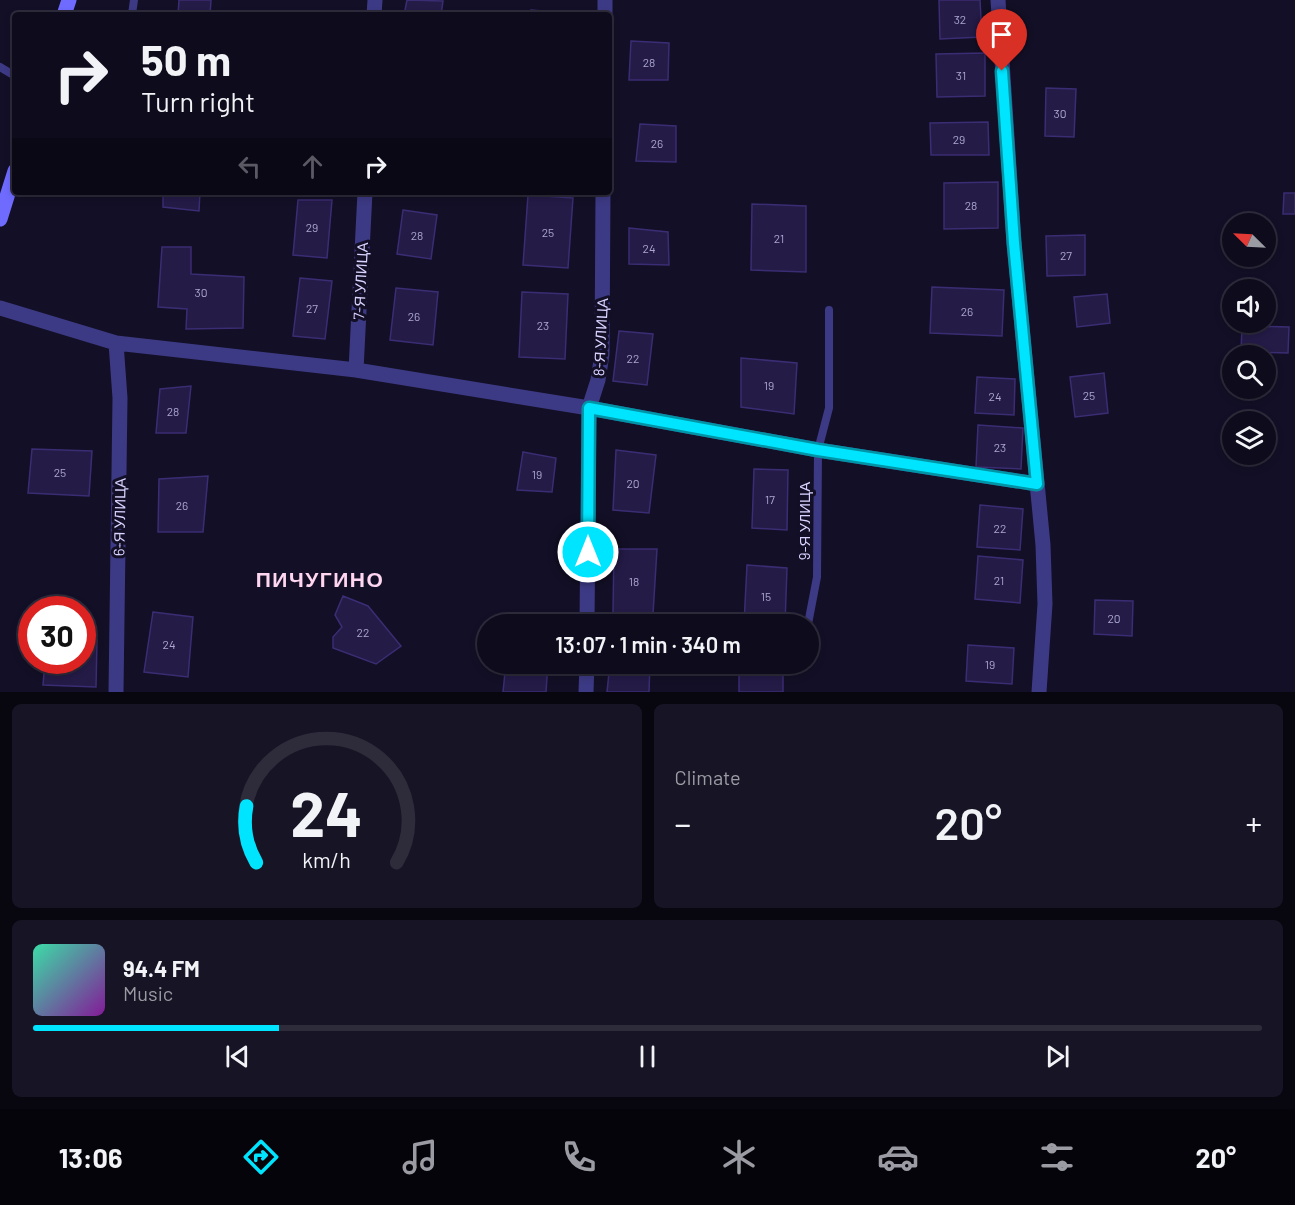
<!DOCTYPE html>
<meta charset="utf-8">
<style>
:root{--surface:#0e0b1c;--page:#171425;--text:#f1f3f6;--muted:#9b9ba3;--line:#2e2b3b;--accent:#00e5ff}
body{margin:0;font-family:Barlow,sans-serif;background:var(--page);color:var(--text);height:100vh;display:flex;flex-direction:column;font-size:22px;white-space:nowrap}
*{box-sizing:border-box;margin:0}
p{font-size:20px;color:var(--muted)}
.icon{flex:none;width:33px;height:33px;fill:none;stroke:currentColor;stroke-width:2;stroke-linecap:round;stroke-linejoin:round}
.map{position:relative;height:692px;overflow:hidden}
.drawer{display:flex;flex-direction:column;gap:12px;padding:12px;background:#08060f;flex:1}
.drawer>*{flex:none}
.top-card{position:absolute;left:12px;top:12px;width:600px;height:183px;border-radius:6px;box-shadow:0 3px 9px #0003,0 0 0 2px var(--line);background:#0e0b1c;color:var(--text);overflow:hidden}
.needle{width:39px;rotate:294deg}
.fabs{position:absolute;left:1222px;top:213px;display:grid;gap:12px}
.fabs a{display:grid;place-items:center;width:54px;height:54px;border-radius:50%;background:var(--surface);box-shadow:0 3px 9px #0003,0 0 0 2px var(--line);font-size:30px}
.speed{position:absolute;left:18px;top:596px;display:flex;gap:12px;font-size:30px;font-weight:700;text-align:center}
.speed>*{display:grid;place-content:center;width:78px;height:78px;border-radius:50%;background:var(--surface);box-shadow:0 3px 9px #0003,0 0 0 2px var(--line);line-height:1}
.speed .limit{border:9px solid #d22;background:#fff;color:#111}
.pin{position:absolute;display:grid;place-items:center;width:51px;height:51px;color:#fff;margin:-62px -26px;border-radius:50% 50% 50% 0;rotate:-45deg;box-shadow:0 0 6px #0007}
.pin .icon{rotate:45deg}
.me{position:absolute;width:66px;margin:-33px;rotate:0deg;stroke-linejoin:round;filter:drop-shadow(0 0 4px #0008)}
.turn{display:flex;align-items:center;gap:21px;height:126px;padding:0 30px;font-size:27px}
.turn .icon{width:78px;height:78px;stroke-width:2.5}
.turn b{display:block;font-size:42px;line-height:51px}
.lanes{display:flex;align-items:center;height:57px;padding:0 30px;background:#0003;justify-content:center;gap:30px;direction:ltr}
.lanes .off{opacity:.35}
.big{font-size:45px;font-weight:600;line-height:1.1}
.drawer .widget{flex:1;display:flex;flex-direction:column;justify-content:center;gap:9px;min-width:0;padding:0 21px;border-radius:9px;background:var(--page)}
.drawer .dial{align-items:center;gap:0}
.dial svg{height:156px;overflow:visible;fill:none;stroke:var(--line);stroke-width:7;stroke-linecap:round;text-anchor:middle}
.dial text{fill:var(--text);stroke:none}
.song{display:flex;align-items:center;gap:18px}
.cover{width:72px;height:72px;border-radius:9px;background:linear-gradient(135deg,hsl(160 70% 55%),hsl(290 70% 35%))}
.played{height:6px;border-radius:3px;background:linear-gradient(90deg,var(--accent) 20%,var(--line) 20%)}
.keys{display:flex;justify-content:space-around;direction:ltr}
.heat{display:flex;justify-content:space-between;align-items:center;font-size:33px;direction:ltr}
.drawer .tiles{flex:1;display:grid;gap:12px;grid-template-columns:1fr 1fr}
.widget:last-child{grid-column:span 2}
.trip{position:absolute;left:477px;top:614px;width:342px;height:60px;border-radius:30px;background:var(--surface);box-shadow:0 3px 9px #0003,0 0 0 2px var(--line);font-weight:600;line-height:60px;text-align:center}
.dock{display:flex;height:96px;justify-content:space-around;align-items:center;background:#06040b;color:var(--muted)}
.dock .icon{width:42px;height:42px}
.dock .selected{color:var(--accent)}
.dock b{font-size:27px;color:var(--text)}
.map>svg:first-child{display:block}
.building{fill:#241b47;stroke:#3b2d73;stroke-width:1.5}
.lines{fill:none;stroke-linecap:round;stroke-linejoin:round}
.lane{stroke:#3d3a85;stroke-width:8}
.street{stroke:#3d3a85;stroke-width:15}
.secondary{stroke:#6f6bff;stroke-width:15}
.route-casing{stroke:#0095a6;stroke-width:15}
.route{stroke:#00e5ff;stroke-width:10}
.labels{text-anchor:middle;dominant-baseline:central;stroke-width:6;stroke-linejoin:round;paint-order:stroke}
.number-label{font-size:12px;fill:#aca6d1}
.street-label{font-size:15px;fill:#d9d4ff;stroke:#130f26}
.district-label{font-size:21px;font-weight:bold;letter-spacing:1.5px;fill:#ffd6f0;stroke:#130f26}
</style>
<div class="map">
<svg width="1295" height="692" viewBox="0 0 1295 692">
<rect width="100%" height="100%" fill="#130f26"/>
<path class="building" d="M 179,0 L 211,0 L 210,15 L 178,15 Z
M 407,0 L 443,1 L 441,15 L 404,15 Z
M 939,0 L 980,0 L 982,37 L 940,39 Z
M 531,10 L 575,14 L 575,15 L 530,15 Z
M 631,41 L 669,43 L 668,80 L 629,80 Z
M 985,53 L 985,96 L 937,97 L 936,54 Z
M 1046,88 L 1076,89 L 1074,137 L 1045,136 Z
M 988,122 L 989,155 L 931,155 L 930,123 Z
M 640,124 L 676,126 L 676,162 L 636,161 Z
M 998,182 L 998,228 L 944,229 L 944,183 Z
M 163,192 L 200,192 L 199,211 L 163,207 Z
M 1284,193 L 1295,193 L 1295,214 L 1283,214 Z
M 528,195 L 573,198 L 568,268 L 523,265 Z
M 298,200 L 332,200 L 327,258 L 293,255 Z
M 752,204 L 806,206 L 806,272 L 751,270 Z
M 403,210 L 437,215 L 431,259 L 397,254 Z
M 629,228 L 668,232 L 669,265 L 629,264 Z
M 1085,235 L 1085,275 L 1047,276 L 1046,236 Z
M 162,247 L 191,247 L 191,274 L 244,277 L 243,328 L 186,329 L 187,309 L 158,307 Z
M 300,278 L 332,281 L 325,339 L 293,336 Z
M 932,287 L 1004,290 L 1002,336 L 930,333 Z
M 396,288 L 438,292 L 433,345 L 390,340 Z
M 522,292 L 568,294 L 565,359 L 519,357 Z
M 1107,294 L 1110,323 L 1077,327 L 1074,297 Z
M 1242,326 L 1289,327 L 1288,353 L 1241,352 Z
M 619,331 L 653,334 L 647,385 L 613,381 Z
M 741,358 L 797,363 L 794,414 L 741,407 Z
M 1104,373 L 1108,413 L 1075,417 L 1070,377 Z
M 977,377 L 1015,379 L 1014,415 L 975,413 Z
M 191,386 L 186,433 L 156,433 L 160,389 Z
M 978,425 L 1023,428 L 1021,469 L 976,467 Z
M 32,449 L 92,451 L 89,496 L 28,493 Z
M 616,450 L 656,455 L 649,513 L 613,510 Z
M 523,452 L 556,458 L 552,492 L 517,490 Z
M 754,469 L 788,470 L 787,530 L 752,528 Z
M 208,476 L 203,532 L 158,532 L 159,479 Z
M 980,505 L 1023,509 L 1020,550 L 977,547 Z
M 614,549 L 657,549 L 653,614 L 613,613 Z
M 978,556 L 1023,560 L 1020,603 L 975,599 Z
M 747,565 L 787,568 L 785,624 L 744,624 Z
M 343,596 L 368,606 L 401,646 L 376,664 L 333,648 L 333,637 L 342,627 L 335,615 Z
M 1095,600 L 1133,601 L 1132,636 L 1094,634 Z
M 153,612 L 193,617 L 188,677 L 144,672 Z
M 82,639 L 97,640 L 96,687 L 43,685 L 45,660 L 82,660 Z
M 968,645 L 1014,648 L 1012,684 L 966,681 Z
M 506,663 L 548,663 L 546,692 L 503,692 Z
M 610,663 L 650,663 L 649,692 L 607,692 Z
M 739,663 L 783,663 L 783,692 L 739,692 Z"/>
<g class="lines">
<path class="lane" d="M 132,14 L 134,0
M 0,67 L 15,76
M 808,624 L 817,577 L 818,450 L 829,408 L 829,310"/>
<path class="street" d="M 998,0 L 1014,243 L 1043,545 L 1045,604 L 1039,692
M 374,15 L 375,0
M 605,15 L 605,0
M 0,308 L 116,343 L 356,370 L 589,408 L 818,450 L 1037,484
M 116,343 L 120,398 L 116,692
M 356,370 L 365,192
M 587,624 L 589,408 L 598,380 L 602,354 L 603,192
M 586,692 L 587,663"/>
<path class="secondary" d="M 64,15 L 69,0
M 0,219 L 15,171"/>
</g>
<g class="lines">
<defs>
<path id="route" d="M 588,552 L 589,408 L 818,450 L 1037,484 L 1014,243 L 1002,71"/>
</defs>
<use href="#route" class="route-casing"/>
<use href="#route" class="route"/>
</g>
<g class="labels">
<g class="number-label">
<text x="960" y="19">32</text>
<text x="649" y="62">28</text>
<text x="961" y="75">31</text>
<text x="1060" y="113">30</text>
<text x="959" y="139">29</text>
<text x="657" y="143">26</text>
<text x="971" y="205">28</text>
<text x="312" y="227">29</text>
<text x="548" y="232">25</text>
<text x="417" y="235">28</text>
<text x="779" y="238">21</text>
<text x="649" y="248">24</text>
<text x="1066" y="255">27</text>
<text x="201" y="292">30</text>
<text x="312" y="308">27</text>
<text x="967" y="311">26</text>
<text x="414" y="316">26</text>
<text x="543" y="325">23</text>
<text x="633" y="358">22</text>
<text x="769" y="385">19</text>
<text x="1089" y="395">25</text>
<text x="995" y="396">24</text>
<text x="173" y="411">28</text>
<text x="1000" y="447">23</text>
<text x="60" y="472">25</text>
<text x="537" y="474">19</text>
<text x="633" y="483">20</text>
<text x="770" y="499">17</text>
<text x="182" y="505">26</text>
<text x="1000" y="528">22</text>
<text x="999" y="580">21</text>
<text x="634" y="581">18</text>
<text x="766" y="596">15</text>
<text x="1114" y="618">20</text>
<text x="363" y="632">22</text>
<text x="169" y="644">24</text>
<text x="990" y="664">19</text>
</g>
<g class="street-label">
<text transform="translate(360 281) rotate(-87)">7-Я УЛИЦА</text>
<text transform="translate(600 337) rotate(-87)">8-Я УЛИЦА</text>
<text transform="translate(119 517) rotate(-89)">6-Я УЛИЦА</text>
<text transform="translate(804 521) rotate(-90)">9-Я УЛИЦА</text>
</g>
<g class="district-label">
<text x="320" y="578">ПИЧУГИНО</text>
</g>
</g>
</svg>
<div class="fabs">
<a><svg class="needle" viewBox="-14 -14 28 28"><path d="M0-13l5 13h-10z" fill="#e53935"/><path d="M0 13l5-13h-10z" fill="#9b9ba3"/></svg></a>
<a><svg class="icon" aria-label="sound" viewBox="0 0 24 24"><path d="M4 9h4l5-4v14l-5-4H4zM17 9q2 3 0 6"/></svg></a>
<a><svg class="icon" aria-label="search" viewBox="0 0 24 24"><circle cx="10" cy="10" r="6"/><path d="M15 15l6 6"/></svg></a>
<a><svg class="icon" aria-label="layers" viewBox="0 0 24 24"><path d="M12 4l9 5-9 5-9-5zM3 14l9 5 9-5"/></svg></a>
</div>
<div class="speed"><div class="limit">30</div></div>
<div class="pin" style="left:1002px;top:71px;background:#d93025"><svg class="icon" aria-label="arrive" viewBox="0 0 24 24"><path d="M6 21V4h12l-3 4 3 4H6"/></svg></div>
<svg class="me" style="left:588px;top:552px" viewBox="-20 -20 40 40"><circle r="17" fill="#00e5ff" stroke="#fff" stroke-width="3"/><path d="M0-11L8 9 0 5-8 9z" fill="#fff"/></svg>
<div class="trip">13:07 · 1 min · 340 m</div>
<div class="top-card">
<div class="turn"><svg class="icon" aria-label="right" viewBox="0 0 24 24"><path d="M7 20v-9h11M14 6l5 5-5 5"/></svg><div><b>50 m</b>Turn right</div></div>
<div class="lanes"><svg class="icon off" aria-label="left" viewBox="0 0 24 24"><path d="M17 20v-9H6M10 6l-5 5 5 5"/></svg><svg class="icon off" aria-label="ahead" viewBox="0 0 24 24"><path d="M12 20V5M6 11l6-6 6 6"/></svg><svg class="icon" aria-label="right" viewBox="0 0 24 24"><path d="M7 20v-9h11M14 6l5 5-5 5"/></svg></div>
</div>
</div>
<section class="drawer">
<div class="tiles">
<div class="widget dial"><svg viewBox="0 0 100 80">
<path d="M14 69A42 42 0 1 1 86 69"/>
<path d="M14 69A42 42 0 0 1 9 40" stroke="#00e5ff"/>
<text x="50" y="56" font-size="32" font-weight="700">24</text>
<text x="50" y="72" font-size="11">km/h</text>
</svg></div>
<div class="widget"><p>Climate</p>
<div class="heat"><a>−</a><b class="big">20°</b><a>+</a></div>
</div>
<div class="widget">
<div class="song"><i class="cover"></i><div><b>94.4 FM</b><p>Music</p></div></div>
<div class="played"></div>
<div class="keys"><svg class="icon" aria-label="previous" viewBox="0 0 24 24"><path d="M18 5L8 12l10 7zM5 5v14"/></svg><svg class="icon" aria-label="pause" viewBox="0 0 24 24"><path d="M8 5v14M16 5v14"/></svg><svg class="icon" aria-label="next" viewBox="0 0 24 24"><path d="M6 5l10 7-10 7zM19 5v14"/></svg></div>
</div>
</div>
</section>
<nav class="dock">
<b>13:06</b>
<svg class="icon selected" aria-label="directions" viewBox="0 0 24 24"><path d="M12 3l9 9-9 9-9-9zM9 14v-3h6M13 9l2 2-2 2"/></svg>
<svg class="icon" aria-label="music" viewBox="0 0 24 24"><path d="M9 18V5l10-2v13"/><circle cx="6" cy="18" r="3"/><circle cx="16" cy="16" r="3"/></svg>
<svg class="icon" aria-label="phone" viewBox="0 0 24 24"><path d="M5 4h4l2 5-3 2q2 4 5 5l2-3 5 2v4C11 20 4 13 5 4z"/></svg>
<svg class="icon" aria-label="climate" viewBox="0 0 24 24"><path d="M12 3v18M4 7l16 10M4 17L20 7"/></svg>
<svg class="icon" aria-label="car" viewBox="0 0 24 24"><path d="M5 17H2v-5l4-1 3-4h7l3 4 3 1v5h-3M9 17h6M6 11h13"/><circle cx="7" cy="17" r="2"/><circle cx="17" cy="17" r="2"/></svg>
<svg class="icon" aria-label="filters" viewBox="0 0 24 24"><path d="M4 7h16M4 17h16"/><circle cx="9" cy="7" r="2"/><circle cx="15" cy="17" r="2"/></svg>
<b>20°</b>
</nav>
